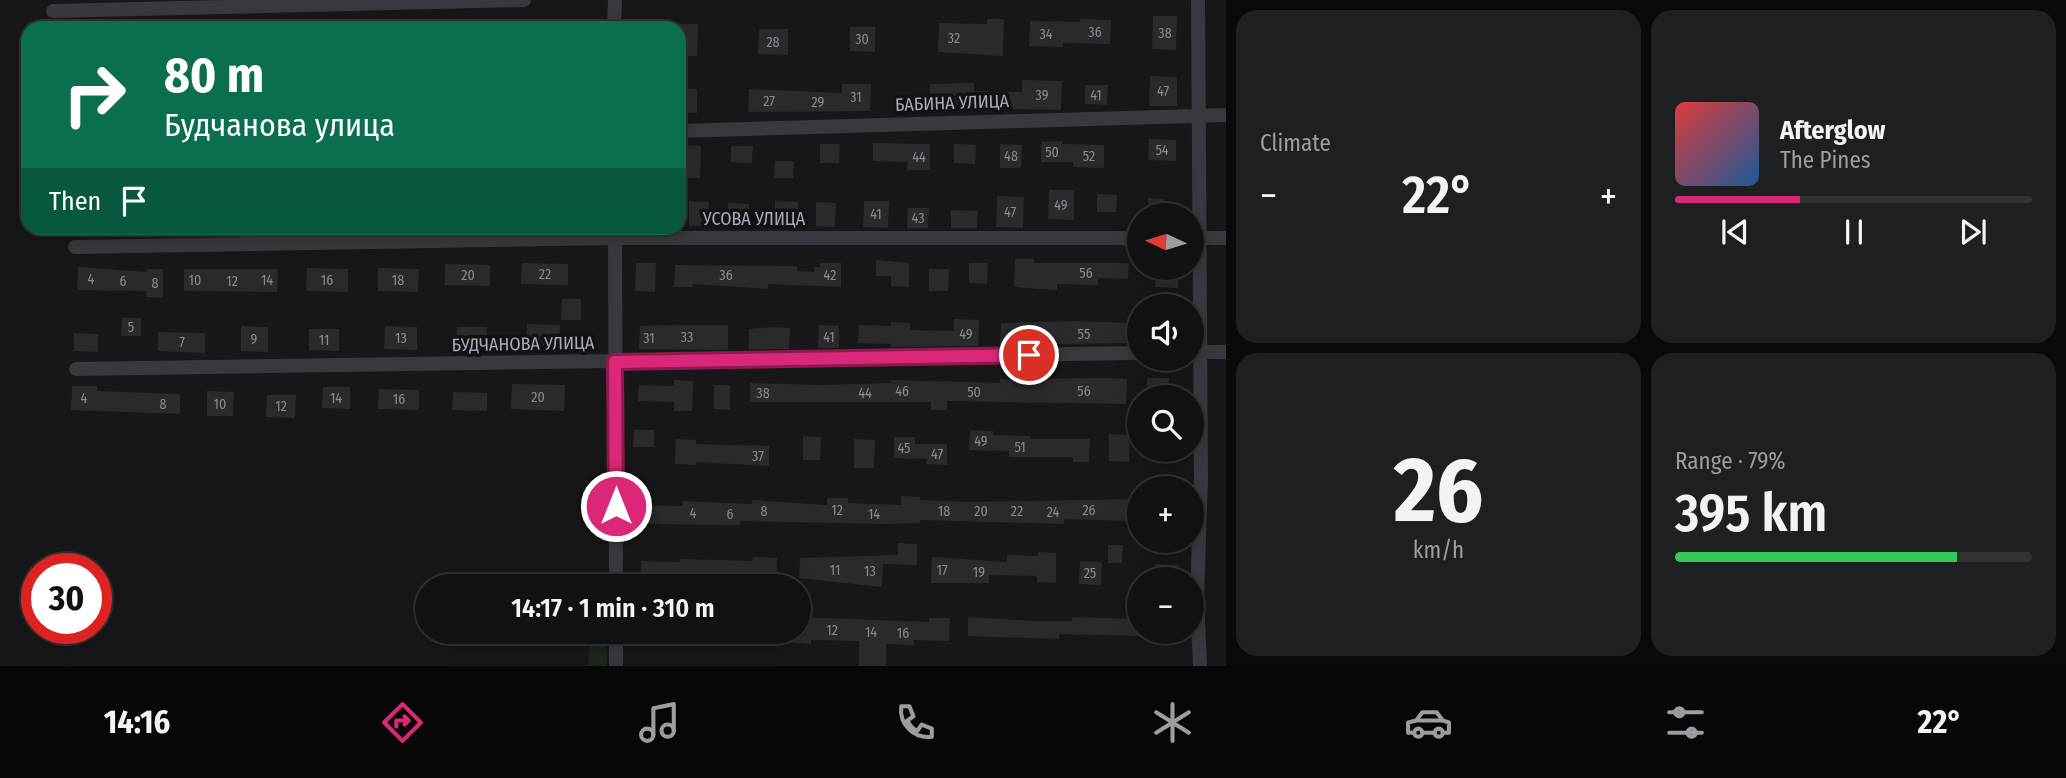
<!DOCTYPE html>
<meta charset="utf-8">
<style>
:root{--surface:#111113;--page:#1e1f21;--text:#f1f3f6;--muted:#9c9da0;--line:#303133;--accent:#db2777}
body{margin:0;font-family:"Fira Sans Condensed",sans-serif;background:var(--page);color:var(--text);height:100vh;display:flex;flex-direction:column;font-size:26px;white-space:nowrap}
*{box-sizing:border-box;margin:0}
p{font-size:23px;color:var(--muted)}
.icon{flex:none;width:38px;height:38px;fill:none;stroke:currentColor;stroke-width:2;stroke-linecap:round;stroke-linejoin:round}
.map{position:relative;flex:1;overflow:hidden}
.side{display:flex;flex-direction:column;gap:10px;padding:10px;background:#09090a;width:840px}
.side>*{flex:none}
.guide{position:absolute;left:21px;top:21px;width:665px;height:214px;border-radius:21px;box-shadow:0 4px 18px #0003,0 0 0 2px var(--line);background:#0b6e4f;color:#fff;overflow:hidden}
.needle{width:46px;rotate:274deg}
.fabs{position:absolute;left:1127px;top:203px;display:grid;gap:14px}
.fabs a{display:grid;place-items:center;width:77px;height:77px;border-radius:50%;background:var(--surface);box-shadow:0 4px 18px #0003,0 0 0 2px var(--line);font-size:35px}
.speed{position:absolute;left:21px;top:553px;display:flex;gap:14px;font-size:35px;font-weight:700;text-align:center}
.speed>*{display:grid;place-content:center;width:91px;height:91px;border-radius:50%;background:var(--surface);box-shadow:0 4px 18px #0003,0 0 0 2px var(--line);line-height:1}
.speed .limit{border:10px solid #d22;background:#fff;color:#111}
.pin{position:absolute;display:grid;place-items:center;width:60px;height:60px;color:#fff;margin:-30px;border:4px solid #fff;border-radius:50%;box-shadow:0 2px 7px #0007}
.me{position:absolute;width:77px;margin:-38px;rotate:0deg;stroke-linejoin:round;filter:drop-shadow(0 0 5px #0008)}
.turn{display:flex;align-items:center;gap:24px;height:147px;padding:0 28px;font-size:32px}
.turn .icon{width:91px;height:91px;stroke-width:2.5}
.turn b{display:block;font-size:49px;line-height:60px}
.then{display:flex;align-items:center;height:66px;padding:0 28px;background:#0003;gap:14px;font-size:26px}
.big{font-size:52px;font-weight:600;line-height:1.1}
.side .widget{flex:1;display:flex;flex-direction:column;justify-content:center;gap:10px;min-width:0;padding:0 24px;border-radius:21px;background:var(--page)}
.side .dial{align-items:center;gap:0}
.dial b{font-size:91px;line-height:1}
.song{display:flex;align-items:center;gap:21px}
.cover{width:84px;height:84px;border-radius:10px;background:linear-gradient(135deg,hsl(0 70% 55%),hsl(210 70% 35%))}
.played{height:7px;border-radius:4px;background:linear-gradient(90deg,var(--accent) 35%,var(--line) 35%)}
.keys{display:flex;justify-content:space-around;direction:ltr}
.heat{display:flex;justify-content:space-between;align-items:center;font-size:38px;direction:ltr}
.charge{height:10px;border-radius:5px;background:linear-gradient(90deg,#34c759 79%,var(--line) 0)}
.side .tiles{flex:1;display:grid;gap:10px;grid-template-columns:repeat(2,1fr)}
.trip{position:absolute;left:415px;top:574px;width:396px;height:70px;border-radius:35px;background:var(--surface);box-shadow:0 4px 18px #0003,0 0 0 2px var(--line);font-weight:600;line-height:70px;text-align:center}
.dock{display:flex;height:112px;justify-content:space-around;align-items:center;background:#070708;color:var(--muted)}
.dock .icon{width:49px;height:49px}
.dock .current{color:var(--accent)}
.dock b{font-size:32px;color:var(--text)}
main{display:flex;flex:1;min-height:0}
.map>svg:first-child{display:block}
.green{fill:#1c251e}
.building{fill:#2a2a2d}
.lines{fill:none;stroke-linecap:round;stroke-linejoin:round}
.minor{stroke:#38383e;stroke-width:14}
.route-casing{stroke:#8e194d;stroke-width:18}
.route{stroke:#db2777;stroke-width:12}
.labels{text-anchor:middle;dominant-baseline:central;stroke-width:7;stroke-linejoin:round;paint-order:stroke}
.number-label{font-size:14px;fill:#888b96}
.street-label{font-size:18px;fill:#a8acba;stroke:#121214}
</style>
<main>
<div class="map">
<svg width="1226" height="666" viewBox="0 0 1226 666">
<rect width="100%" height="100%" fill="#171719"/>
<path class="green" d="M 591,632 L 606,632 L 607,666 L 588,666 Z"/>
<path class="building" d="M 1153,16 L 1177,16 L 1176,50 L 1152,49 Z
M 987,19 L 1004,19 L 1003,56 L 938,52 L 939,23 L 987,24 Z
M 1080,19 L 1111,20 L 1110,44 L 1063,43 L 1063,47 L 1029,46 L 1030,21 L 1080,22 Z
M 679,24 L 698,24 L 697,56 L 679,56 Z
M 850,27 L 875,27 L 875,52 L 850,51 Z
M 759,29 L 788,29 L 788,55 L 758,54 Z
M 1150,76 L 1177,77 L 1177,106 L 1149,106 Z
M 1022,80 L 1062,81 L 1061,110 L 973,108 L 929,110 L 930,84 L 974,83 L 974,91 L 1022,92 Z
M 842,84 L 871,84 L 870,111 L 748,112 L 749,89 L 842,93 Z
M 1085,85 L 1108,85 L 1107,105 L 1085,104 Z
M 679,88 L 697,89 L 697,113 L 679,112 Z
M 1149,139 L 1176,140 L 1176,161 L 1148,160 Z
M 1062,141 L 1062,144 L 1104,145 L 1104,168 L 1073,167 L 1073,162 L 1041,162 L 1041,142 Z
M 873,143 L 930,144 L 930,170 L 907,170 L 908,162 L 873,161 Z
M 820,144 L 840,144 L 839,163 L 820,163 Z
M 954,144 L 976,145 L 975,164 L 954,163 Z
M 1000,144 L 1022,145 L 1021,168 L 1000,168 Z
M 682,145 L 701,146 L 700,178 L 681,178 Z
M 731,146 L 753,146 L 752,163 L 731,162 Z
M 775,161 L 794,161 L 793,178 L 774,178 Z
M 1049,190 L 1074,190 L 1074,220 L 1048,219 Z
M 1097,194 L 1117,195 L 1116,212 L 1097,212 Z
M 997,196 L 1024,197 L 1023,228 L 996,227 Z
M 1148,198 L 1164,199 L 1164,215 L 1148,215 Z
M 689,201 L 709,202 L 708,226 L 689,226 Z
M 775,201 L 798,202 L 798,228 L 775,228 Z
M 864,201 L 889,201 L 888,228 L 863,227 Z
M 816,202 L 836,203 L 835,227 L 816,226 Z
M 728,203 L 749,204 L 749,228 L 727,228 Z
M 908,208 L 929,208 L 928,228 L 907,228 Z
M 951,210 L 978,211 L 977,228 L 951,228 Z
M 1015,259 L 1034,259 L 1034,263 L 1129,263 L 1128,279 L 1098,278 L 1098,285 L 1057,284 L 1057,290 L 1014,287 Z
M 876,260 L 909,263 L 909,287 L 891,286 L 891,276 L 876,276 Z
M 522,263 L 568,264 L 568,285 L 521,284 Z
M 636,263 L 656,263 L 655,292 L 635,291 Z
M 820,263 L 841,263 L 841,287 L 768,284 L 768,289 L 693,284 L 692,287 L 674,287 L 675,265 L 797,266 L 797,271 L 814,272 L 814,267 L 820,267 Z
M 969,263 L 988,263 L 987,284 L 969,283 Z
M 445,264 L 490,265 L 490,286 L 445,285 Z
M 78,267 L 147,272 L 147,269 L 163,269 L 163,298 L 146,297 L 147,291 L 77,290 Z
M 307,268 L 348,269 L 348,292 L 306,291 Z
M 378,268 L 419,269 L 418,292 L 378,291 Z
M 1156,268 L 1179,268 L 1178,288 L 1155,287 Z
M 184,269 L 278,269 L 277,292 L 184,291 Z
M 929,269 L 949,269 L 948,291 L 929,291 Z
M 562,299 L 581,299 L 581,320 L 561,320 Z
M 122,318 L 141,318 L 141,336 L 121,336 Z
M 954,319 L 979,320 L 978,346 L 891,347 L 891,344 L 858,343 L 859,325 L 891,326 L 891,322 L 910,323 L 910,330 L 954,331 Z
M 1073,321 L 1132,323 L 1132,343 L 1000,345 L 1001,323 Z
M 527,324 L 560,325 L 559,350 L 526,349 Z
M 678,325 L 728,325 L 728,350 L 639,349 L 640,326 Z
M 819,325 L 839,326 L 839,348 L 818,348 Z
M 241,326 L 268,327 L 268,352 L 241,351 Z
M 385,326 L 417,327 L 417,350 L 384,349 Z
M 457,327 L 487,327 L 486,349 L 456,348 Z
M 774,327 L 790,328 L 789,349 L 749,349 L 749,329 Z
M 309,329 L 339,329 L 339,351 L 309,350 Z
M 158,332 L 205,333 L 205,353 L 158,351 Z
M 74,333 L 98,334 L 98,352 L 74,351 Z
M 1110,378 L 1127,379 L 1126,404 L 947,401 L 947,410 L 931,410 L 931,402 L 750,402 L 750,383 L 818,385 L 891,383 L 891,380 L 1000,383 L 1000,379 Z
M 1147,378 L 1169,378 L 1168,397 L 1147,397 Z
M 674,380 L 693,381 L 692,411 L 674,411 L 674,402 L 638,401 L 639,385 L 674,386 Z
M 512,384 L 565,385 L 564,411 L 511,409 Z
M 714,385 L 730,385 L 730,410 L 714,409 Z
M 72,386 L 97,386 L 97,391 L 180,394 L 180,414 L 71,410 Z
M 323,387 L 350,387 L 350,409 L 322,408 Z
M 379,389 L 419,390 L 419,410 L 378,409 Z
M 207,391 L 234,392 L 233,416 L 207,416 Z
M 453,392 L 487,393 L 487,411 L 452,410 Z
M 267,395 L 296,395 L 295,418 L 266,417 Z
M 634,430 L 654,430 L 654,447 L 633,447 Z
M 970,430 L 993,431 L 993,435 L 1031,436 L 1031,439 L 1090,439 L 1089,462 L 1073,462 L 1073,457 L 1009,457 L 1009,451 L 969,450 Z
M 1109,434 L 1130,435 L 1129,462 L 1109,461 Z
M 803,436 L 821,437 L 820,460 L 803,460 Z
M 894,437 L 915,437 L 915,444 L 947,444 L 947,465 L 926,464 L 927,459 L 894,458 Z
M 676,439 L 696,440 L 696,444 L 769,446 L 769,466 L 696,462 L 696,465 L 675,464 Z
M 854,439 L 875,440 L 874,468 L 854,468 Z
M 901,496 L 920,497 L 920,500 L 970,502 L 1134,499 L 1133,521 L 1064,519 L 1064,524 L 920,520 L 920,523 L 884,524 L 740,521 L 740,525 L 639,524 L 640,505 L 683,506 L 683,501 L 752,504 L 752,500 L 827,505 L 827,498 L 848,498 L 848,503 L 901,505 Z
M 898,543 L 917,544 L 917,565 L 883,564 L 882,587 L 799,578 L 800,558 L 898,555 Z
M 1108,545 L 1123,545 L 1122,563 L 1108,563 Z
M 1038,552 L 1056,553 L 1056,583 L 1037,582 L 1037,576 L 989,575 L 989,583 L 931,583 L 932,557 L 1007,562 L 1007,555 L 1038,556 Z
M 753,557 L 777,558 L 776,586 L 662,581 L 662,586 L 640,585 L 641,561 L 680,562 L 680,559 L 752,561 Z
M 1080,561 L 1102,562 L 1101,585 L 1079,584 Z
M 1155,564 L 1179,565 L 1178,579 L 1155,579 Z
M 798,617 L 929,622 L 929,618 L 950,618 L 949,641 L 914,640 L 914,645 L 886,644 L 886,666 L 859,666 L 859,641 L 811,640 L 811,644 L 754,641 L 754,632 L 798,632 Z
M 968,617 L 1036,621 L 1072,621 L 1072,617 L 1139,619 L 1139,636 L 1059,634 L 1059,639 L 968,636 Z
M 642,632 L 697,632 L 696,642 L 641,645 Z"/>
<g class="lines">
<path class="minor" d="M 1198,0 L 1201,478 L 1197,597 L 1200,666
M 53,11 L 524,0
M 614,28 L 615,0
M 679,131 L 1226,115
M 615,228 L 616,586
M 1192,238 L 1226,238
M 75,247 L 615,238 L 1139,238
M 1193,352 L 1226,352
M 76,369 L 1139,353
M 616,632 L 616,666"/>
</g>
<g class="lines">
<defs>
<path id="route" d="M 616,506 L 615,362 L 1029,355"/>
</defs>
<use href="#route" class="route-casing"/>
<use href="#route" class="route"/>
</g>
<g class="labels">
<g class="number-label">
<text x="1095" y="32">36</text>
<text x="1165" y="33">38</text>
<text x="1046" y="34">34</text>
<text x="954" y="38">32</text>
<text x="862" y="39">30</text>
<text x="773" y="42">28</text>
<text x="1163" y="91">47</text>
<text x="1042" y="95">39</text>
<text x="1096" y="95">41</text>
<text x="856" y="97">31</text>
<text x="769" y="101">27</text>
<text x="818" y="102">29</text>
<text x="1162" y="150">54</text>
<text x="1052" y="152">50</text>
<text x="1011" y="156">48</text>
<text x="1089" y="156">52</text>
<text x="919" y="157">44</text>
<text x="1061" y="205">49</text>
<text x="1010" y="212">47</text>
<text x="876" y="214">41</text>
<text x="918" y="218">43</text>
<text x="1086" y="273">56</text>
<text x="545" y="274">22</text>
<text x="468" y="275">20</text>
<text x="726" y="275">36</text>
<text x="830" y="275">42</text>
<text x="91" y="279">4</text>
<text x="195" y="280">10</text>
<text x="267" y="280">14</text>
<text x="327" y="280">16</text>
<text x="398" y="280">18</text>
<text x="123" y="281">6</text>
<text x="232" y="281">12</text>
<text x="155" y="283">8</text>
<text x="131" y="327">5</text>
<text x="966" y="334">49</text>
<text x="1084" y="334">55</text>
<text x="687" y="337">33</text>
<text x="829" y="337">41</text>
<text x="401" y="338">13</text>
<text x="649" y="338">31</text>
<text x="254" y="339">9</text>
<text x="324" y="340">11</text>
<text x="182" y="342">7</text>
<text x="902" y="391">46</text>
<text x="1084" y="391">56</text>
<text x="974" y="392">50</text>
<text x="763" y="393">38</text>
<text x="865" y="393">44</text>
<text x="538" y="397">20</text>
<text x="84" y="398">4</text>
<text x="336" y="398">14</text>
<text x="399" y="399">16</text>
<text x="163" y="404">8</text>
<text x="220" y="404">10</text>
<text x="281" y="406">12</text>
<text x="981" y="441">49</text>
<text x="1020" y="447">51</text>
<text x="904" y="448">45</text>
<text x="937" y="454">47</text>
<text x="758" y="456">37</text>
<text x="837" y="510">12</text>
<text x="1089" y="510">26</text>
<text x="764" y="511">8</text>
<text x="944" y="511">18</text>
<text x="981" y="511">20</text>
<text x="1017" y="511">22</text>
<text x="1053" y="512">24</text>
<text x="693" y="513">4</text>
<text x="730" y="514">6</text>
<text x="874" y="514">14</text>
<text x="835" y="570">11</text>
<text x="942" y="570">17</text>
<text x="870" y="571">13</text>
<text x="979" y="572">19</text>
<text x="1090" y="573">25</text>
<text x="832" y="630">12</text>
<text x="871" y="632">14</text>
<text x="903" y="633">16</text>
</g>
<g class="street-label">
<text transform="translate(952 103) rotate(-2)">БАБИНА УЛИЦА</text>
<text x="754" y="219">УСОВА УЛИЦА</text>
<text transform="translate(523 344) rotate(-1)">БУДЧАНОВА УЛИЦА</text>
</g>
</g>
</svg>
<div class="fabs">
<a><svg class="needle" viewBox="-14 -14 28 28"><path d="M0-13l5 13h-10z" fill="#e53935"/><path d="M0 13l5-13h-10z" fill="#9c9da0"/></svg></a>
<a><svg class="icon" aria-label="sound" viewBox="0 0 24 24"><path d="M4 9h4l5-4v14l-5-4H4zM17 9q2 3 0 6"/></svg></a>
<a><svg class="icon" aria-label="search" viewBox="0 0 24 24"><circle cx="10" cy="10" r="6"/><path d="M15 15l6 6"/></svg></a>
<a>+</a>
<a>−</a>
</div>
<div class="speed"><div class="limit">30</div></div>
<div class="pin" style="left:1029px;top:355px;background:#d93025"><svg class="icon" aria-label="arrive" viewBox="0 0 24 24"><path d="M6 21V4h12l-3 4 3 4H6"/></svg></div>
<svg class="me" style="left:616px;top:506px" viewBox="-20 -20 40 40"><circle r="17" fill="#db2777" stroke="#fff" stroke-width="3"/><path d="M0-11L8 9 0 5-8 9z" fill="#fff"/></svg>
<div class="trip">14:17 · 1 min · 310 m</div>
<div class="guide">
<div class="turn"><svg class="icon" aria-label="right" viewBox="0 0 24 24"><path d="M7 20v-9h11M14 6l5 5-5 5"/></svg><div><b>80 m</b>Будчанова улица</div></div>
<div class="then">Then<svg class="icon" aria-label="arrive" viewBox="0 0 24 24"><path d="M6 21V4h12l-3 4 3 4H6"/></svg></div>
</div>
</div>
<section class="side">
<div class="tiles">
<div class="widget"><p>Climate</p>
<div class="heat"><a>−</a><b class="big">22°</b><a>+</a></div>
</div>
<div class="widget">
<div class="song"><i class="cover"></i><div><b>Afterglow</b><p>The Pines</p></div></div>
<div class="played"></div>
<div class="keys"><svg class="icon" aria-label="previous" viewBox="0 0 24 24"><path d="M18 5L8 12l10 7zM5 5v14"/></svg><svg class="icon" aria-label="pause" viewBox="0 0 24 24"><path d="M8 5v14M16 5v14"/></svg><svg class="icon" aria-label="next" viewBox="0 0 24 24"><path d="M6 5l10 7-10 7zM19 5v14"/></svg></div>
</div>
<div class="widget dial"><b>26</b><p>km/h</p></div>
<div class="widget"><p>Range · 79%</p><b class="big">395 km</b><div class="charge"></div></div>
</div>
</section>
</main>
<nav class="dock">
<b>14:16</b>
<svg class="icon current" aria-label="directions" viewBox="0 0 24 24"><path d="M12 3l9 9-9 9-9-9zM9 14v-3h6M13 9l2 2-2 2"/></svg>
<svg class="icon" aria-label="music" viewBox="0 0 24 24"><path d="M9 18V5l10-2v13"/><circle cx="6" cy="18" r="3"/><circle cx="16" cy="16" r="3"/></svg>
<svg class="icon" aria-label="phone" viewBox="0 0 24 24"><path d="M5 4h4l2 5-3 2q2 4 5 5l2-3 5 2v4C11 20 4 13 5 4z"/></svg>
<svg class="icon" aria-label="climate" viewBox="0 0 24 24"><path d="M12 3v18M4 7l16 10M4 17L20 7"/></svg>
<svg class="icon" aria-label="car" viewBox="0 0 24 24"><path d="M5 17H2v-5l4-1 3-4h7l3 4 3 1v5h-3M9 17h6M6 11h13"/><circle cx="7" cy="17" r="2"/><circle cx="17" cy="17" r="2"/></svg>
<svg class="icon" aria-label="filters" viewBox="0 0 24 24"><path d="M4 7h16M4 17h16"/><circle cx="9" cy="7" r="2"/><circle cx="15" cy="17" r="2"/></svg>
<b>22°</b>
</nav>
